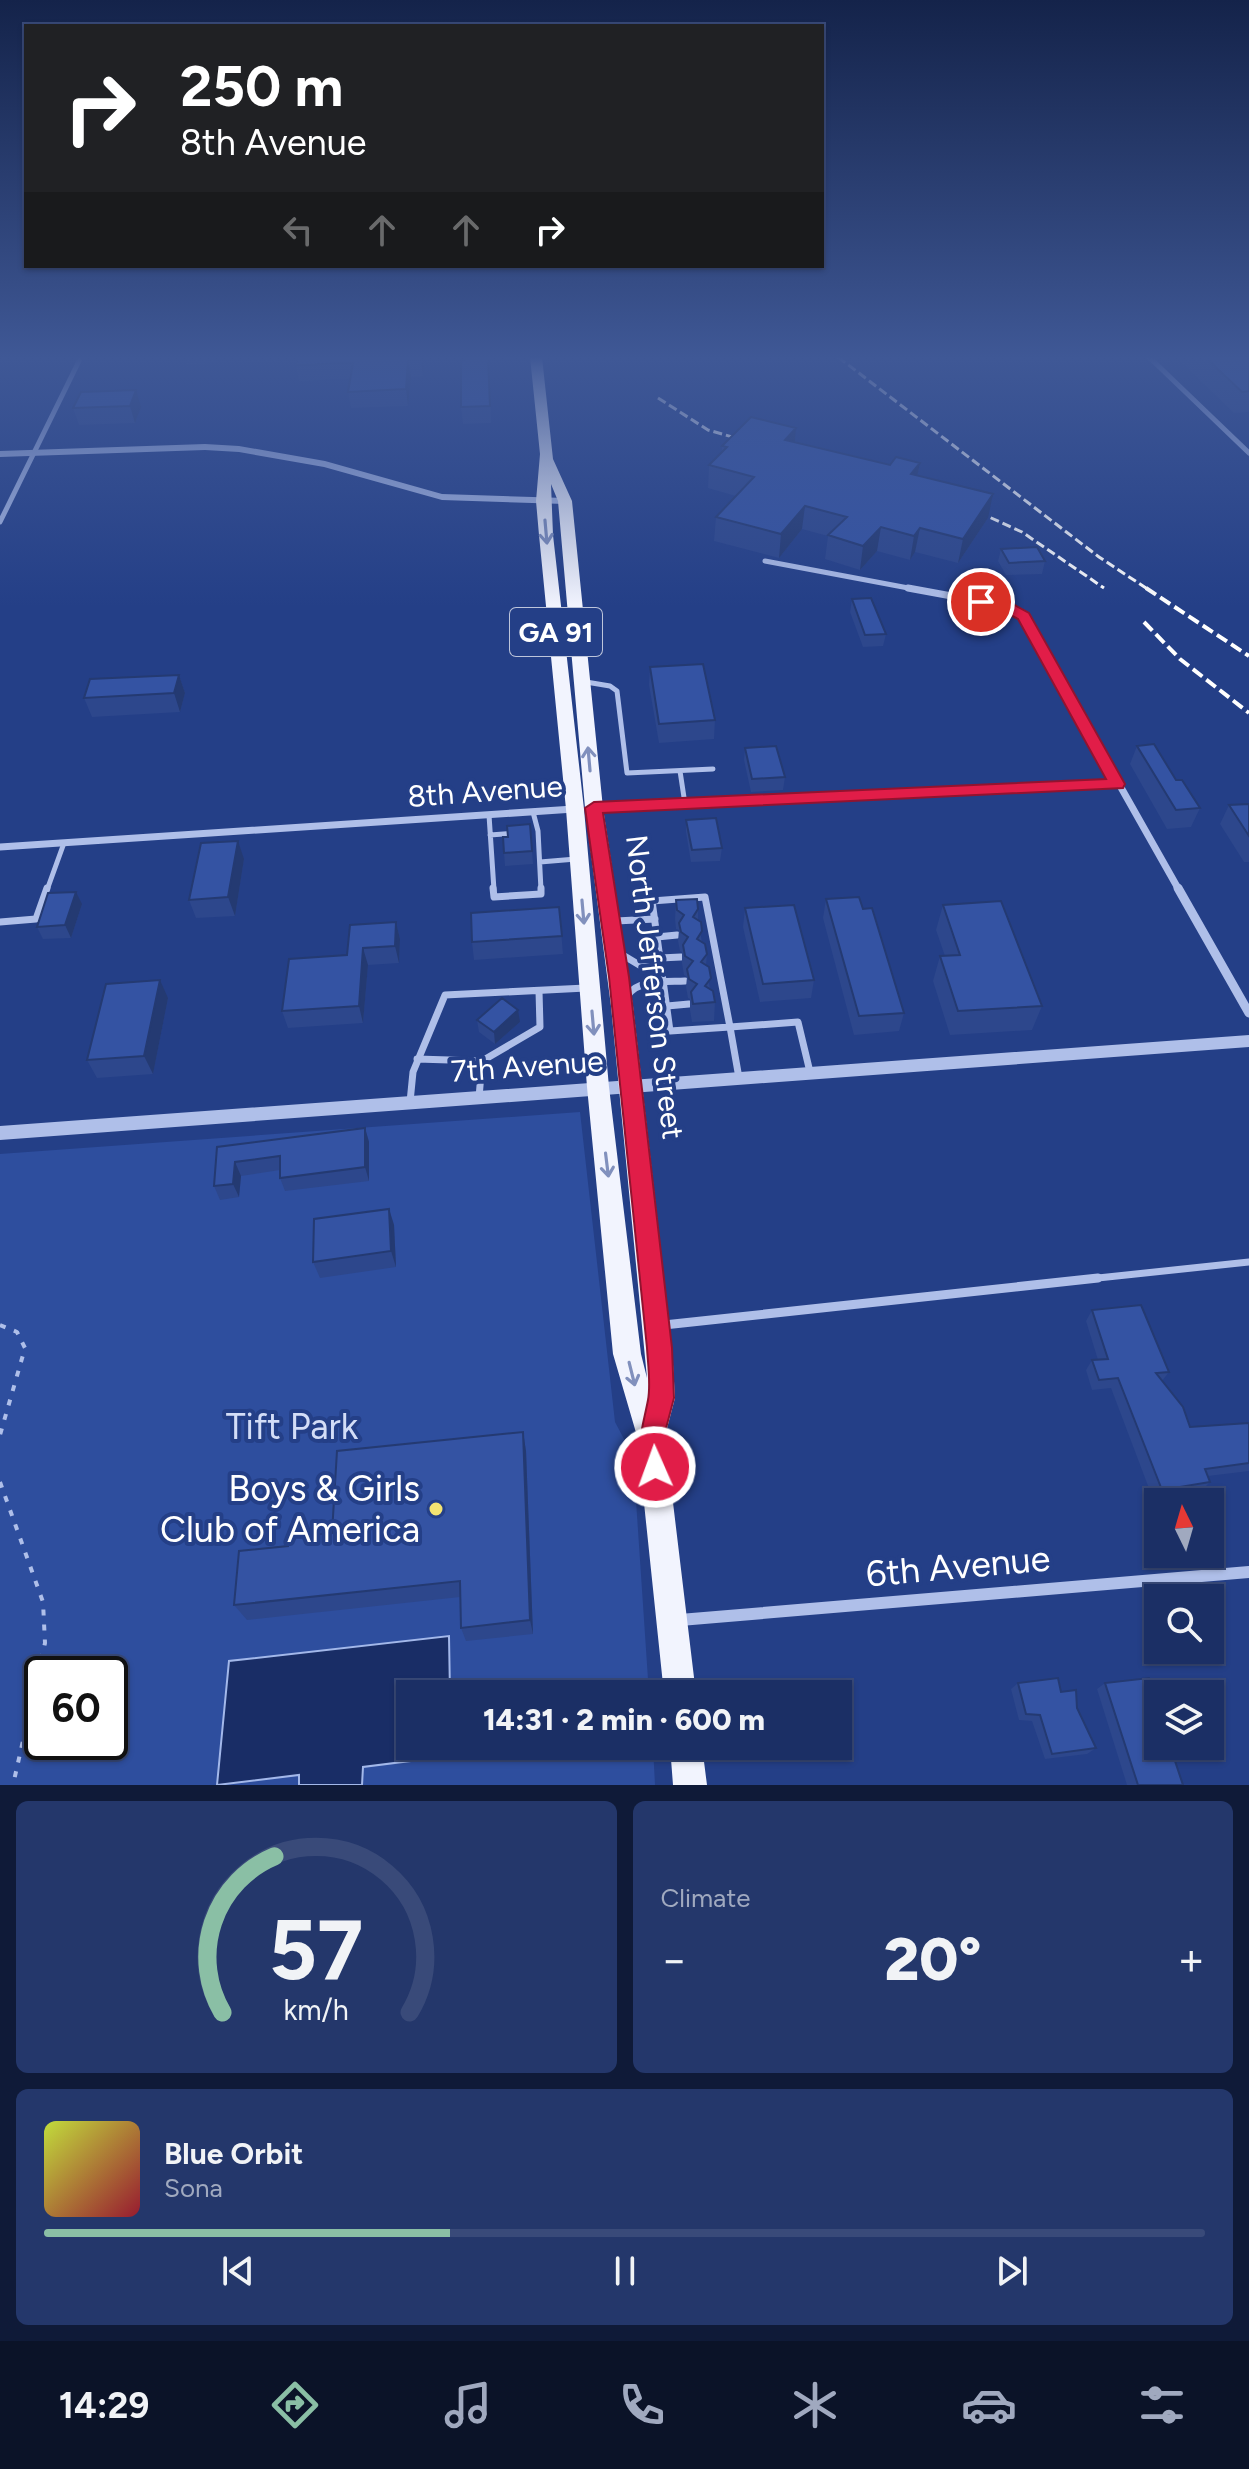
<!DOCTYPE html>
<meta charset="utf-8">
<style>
:root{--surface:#1b2f65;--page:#24376b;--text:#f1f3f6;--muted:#a0a9bf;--line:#394a79;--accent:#8abfa5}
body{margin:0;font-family:Figtree,sans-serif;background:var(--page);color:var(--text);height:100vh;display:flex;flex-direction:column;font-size:30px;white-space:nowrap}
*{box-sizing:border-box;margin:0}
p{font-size:26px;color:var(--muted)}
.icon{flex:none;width:44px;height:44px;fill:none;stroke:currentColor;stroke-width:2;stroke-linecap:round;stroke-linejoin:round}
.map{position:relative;height:1785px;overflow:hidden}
.sheet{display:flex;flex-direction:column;gap:16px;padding:16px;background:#0f1a38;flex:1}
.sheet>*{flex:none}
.guide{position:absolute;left:24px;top:24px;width:800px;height:244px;border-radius:0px;box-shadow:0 2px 6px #0004,0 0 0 2px var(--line);background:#202124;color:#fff;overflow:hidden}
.needle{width:52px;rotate:355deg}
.tools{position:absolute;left:1144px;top:1488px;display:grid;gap:16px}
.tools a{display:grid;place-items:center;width:80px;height:80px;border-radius:0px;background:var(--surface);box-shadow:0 2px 6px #0004,0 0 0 2px var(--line);font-size:40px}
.speed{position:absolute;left:24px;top:1656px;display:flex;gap:16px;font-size:40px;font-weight:700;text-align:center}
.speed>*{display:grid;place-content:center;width:104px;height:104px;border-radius:50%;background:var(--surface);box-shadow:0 2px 6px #0004,0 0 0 2px var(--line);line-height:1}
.speed .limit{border:4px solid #111;border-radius:12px;background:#fff;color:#111}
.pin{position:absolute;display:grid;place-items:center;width:68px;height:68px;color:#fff;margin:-34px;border:4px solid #fff;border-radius:50%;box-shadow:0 2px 8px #0007}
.me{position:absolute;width:88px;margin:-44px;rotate:358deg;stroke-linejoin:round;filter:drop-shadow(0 0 6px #0008)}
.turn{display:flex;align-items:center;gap:28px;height:168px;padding:0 24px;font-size:36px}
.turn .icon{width:104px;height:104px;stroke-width:2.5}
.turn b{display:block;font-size:56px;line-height:68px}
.lanes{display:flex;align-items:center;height:76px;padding:0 24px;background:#0003;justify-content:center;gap:40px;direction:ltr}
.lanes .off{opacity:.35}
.big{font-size:60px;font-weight:800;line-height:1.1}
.sheet .widget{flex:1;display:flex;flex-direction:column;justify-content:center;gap:12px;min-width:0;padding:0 28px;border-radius:12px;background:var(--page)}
.sheet .dial{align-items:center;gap:0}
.dial svg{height:208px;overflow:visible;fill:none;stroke:var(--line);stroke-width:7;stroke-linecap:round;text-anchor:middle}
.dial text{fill:var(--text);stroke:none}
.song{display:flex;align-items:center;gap:24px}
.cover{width:96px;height:96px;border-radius:12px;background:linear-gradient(135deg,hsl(70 70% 55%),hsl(350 70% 35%))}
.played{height:8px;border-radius:4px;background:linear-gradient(90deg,var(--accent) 35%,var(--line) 35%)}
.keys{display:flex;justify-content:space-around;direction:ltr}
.heat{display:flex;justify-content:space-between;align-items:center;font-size:44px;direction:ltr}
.sheet .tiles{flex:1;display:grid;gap:16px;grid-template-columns:1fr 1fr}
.widget:last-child{grid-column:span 2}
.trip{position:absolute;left:396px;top:1680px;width:456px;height:80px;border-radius:0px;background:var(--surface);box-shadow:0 2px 6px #0004,0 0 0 2px var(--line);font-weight:800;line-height:80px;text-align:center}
.menu{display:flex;height:128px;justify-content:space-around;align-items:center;background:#0b1328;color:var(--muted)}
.menu .icon{width:56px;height:56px}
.menu .current{color:var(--accent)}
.menu b{font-size:36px;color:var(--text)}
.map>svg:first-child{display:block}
.green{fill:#2e4e9e;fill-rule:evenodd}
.water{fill:#192d66;stroke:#a3b8ea;stroke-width:2}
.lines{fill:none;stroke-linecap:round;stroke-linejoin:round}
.path{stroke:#afbfe9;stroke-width:4;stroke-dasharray:6 9;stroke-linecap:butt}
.service-far2{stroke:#afbfe9;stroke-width:5}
.service-far1{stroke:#afbfe9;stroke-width:7}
.service{stroke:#afbfe9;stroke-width:9}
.minor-far3{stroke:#afbfe9;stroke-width:5}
.minor-far2{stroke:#afbfe9;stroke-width:7}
.minor-far1{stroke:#afbfe9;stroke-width:9}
.minor{stroke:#afbfe9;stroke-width:12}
.tertiary{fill:#afbfe9;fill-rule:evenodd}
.primary{fill:#f2f4fe;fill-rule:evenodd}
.rail-far1{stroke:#fff;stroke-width:3;stroke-dasharray:9 4;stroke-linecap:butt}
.rail{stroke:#fff;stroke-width:4;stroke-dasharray:12 5;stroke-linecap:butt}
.wall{fill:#2d478c}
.shaded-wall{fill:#243a72}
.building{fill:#3453a3;stroke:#243a72;stroke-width:2}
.oneway{stroke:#8190bd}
.route{fill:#e11d48;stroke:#92132f;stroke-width:2}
.poi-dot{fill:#f3e372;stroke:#243f87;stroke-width:3}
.labels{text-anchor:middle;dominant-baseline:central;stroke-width:8;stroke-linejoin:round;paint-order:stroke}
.shield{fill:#243f87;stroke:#bdc5db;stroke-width:2}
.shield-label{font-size:28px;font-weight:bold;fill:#fff}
.street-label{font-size:30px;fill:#fff;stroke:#243f87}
.near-park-label{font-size:36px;fill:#d3ddf7;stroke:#243f87}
.near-poi-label{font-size:36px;fill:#fff;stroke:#243f87;text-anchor:end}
.near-street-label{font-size:36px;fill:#fff;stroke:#243f87}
</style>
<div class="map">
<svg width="1249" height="1785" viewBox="0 0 1249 1785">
<rect width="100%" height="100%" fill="#243f87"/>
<path class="green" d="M 580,1112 L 615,1422 L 633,1456 L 649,1694 L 410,1694 L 410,1746 L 653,1746 L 655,1785 L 0,1785 L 0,1154 ZM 42,1674 L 110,1674 L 110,1742 L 42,1742 Z"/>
<path class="water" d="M 449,1636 L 450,1694 L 410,1694 L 410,1746 L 450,1746 L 450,1756 L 363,1767 L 362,1785 L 299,1785 L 299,1775 L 217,1785 L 229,1661 Z"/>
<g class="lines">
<path class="path" d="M 0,1325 L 17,1332 L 25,1348 L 0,1435
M 0,1482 L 43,1602 L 45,1643 L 13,1785"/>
<path class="service-far2" d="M 586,682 L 610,686 L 617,691 L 627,773 L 713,769
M 680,771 L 685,804
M 533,812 L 538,831 L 541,890
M 489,815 L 494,890
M 490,835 L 515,833
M 540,862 L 576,859
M 47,890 L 64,843"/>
<path class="service-far1" d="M 493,888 L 494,897 L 541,894 L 541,888
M 705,897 L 730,1027 L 670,1031 L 652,901 Z
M 616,921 L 655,919
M 0,922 L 36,919 L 47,888
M 657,937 L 677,935
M 621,954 L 641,966 L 661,968
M 660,958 L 681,957
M 628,995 C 639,979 667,982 685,981
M 667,1006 L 689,1004
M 730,1027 L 739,1078
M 730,1027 L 798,1022 L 810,1072
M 417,1059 L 482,1061
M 479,1098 L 482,1061 L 540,1027 L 539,991
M 410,1102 L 413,1072 L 445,995 L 586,988
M 1079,1280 L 1249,1262"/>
<path class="service" d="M 664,1325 L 1098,1278"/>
<path class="minor-far3" d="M 1149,357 L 1249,453
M 0,522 L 81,357
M 765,561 L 919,590"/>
<path class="minor-far2" d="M 908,588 L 1006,606 L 1024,616 L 1179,890
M 596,808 L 1117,784
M 0,847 L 574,809"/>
<path class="minor-far1" d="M 1178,888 L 1249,1013"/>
<path class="minor" d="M 680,1620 L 1249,1572"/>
<path class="tertiary" d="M 205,444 L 239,446 L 325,461 L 442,494 L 565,498 L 570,501 L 565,504 L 442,500 L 324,467 L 239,452 L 205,450 L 0,457 L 0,451 Z
M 1249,1035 L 1249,1047 L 0,1140 L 0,1126 Z"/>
<path class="primary" d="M 530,357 L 542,357 L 553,459 L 572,501 L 603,808 L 633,1006 L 672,1348 L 675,1398 L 665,1436 L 696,1694 L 664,1694 L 637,1436 L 613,1354 L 587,1087 L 566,809 L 539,535 L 536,501 L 540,454 ZM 551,484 L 558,501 L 585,808 L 611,1006 L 647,1378 L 641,1354 L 609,1087 L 584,809 L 553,535 Z
M 670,1746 L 702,1746 L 707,1785 L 673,1785 Z"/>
<path class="rail-far1" d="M 838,357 L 1099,557 L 1149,590
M 658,398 L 708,430 L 753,443
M 967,507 L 1022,532 L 1104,588"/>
<path class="rail" d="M 1146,588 L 1249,656
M 1144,622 L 1180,659 L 1249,713"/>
</g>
<path class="wall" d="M 185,357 L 219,357 L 218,363 L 187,364 Z
M 247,357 L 279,357 L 278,361 L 248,362 Z
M 298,357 L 423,357 L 423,376 L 411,377 L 408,406 L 351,408 L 348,392 L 350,379 L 299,381 L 296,365 Z
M 1176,357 L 1248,357 L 1249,358 L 1249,412 L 1234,413 Z
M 490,371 L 491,423 L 463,424 L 461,407 Z
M 81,392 L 141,407 L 135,423 L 79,425 L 73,408 Z
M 794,442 L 890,465 L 920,463 L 917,476 L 988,518 L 958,563 L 915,552 L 910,560 L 877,551 L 860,570 L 825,559 L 828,536 L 802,529 L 779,558 L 714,541 L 716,517 L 736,496 L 708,488 L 709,465 L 722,452 L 722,446 Z
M 1001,549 L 1045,561 L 1042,574 L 1006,575 L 998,561 Z
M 852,599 L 886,634 L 883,646 L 863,647 L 850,612 Z
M 650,667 L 715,720 L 714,739 L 659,743 L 649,685 Z
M 179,675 L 185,693 L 180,712 L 92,717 L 84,698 Z
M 1137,746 L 1200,808 L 1191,827 L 1167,829 L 1130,764 Z
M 745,748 L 785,777 L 783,790 L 751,792 L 744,760 Z
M 1249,804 L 1249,862 L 1244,862 L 1220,824 L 1229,805 Z
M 686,820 L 722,848 L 720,861 L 691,862 L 686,832 Z
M 530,824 L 533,864 L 505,866 L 504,853 L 508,837 Z
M 244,859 L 235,916 L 196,918 L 189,900 Z
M 826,899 L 863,909 L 904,1013 L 899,1031 L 854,1035 L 823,918 Z
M 676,900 L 698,909 L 698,920 L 702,942 L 707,954 L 706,965 L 710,989 L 715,1002 L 714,1021 L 692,1022 L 690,1010 L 690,999 L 688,998 L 686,987 L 687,977 L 684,975 L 682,963 L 682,952 L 680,951 L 678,941 L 679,930 L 676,929 L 675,919 Z
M 82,904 L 71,938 L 43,939 L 37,927 Z
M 943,905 L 1042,1006 L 1032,1030 L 950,1035 L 933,981 L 940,956 L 945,956 L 936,930 Z
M 559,907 L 563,954 L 474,960 L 472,942 Z
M 745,908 L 814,980 L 811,998 L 760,1002 L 743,927 Z
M 396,922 L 400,939 L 399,963 L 368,965 L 363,1023 L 288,1028 L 282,1011 L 347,955 Z
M 168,998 L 153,1074 L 97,1078 L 87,1060 Z
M 477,1020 L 520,1022 L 495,1044 L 479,1032 Z
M 365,1128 L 369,1142 L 369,1181 L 285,1191 L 280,1178 L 280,1170 L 241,1176 L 239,1197 L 220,1200 L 214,1186 L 217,1147 Z
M 389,1209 L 394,1225 L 396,1267 L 320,1278 L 313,1262 Z
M 1092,1310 L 1169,1372 L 1162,1381 L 1190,1427 L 1249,1423 L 1249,1471 L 1208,1476 L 1210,1482 L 1201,1491 L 1153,1499 L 1111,1388 L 1092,1390 L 1086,1370 L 1092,1360 L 1098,1360 L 1086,1321 Z
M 523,1432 L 526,1451 L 533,1634 L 466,1641 L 461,1628 L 460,1597 L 247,1620 L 234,1605 L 288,1546 L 332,1533 Z
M 1018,1683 L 1061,1692 L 1077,1708 L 1096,1748 L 1087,1754 L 1045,1759 L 1032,1721 L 1019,1720 L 1011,1689 Z
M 1105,1683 L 1183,1785 L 1127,1785 L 1097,1689 Z"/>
<path class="shaded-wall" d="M 421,357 L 423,357 L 424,360 L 423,376 Z
M 408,360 L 411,377 L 408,406 L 406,389 Z
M 136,390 L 141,407 L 135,423 L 130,406 Z
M 796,428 L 794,451 L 785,440 Z
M 920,463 L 915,486 L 911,474 Z
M 993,494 L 988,518 L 958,563 L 963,539 Z
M 805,506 L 802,529 L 779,558 L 781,534 Z
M 881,527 L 877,551 L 860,570 L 863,546 Z
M 920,528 L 915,552 L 910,560 L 914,536 Z
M 179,675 L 185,693 L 180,712 L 174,693 Z
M 238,841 L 244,859 L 235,916 L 228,897 Z
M 76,892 L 82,904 L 71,938 L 65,925 Z
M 396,922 L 400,939 L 399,963 L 395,946 Z
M 363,948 L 368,965 L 363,1023 L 359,1006 Z
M 160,980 L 168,998 L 153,1074 L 144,1056 Z
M 518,1010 L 520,1022 L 495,1044 L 494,1032 Z
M 365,1128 L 369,1142 L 369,1181 L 365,1167 Z
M 235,1162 L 241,1176 L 239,1197 L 233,1184 Z
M 389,1209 L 394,1225 L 396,1267 L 391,1251 Z
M 523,1432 L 526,1451 L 533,1634 L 530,1620 Z"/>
<path class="building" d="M 298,357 L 421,357 L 421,360 L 408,360 L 406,389 L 348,392 L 353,363 L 296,365 Z
M 465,357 L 488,357 L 490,406 L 461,407 L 461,360 L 465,360 Z
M 1205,357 L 1248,357 L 1249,358 L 1249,391 L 1242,392 Z
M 136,390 L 130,406 L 73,408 L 81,392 Z
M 751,417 L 796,428 L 785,440 L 890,465 L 896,457 L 920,463 L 911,474 L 993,494 L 963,539 L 920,528 L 914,536 L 881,527 L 863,546 L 828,535 L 847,517 L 805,506 L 781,534 L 716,517 L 754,477 L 709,465 L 727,447 L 722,446 Z
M 1037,547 L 1045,561 L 1009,563 L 1001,549 Z
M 871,598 L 886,634 L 865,635 L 852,599 Z
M 703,664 L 715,720 L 659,724 L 650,667 Z
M 179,675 L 174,693 L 84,698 L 90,679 Z
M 1154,744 L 1176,780 L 1182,780 L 1200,808 L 1176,810 L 1137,746 Z
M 776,746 L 785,777 L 752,779 L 745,748 Z
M 1249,804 L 1249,836 L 1229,805 Z
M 716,818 L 722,848 L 692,850 L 686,820 Z
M 530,824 L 532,851 L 504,853 L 503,837 L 508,837 L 507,826 Z
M 238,841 L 228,897 L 189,900 L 201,843 Z
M 76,892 L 65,925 L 37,927 L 48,893 Z
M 859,897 L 863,909 L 872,908 L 904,1013 L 859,1016 L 826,899 Z
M 697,899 L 698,909 L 693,917 L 701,922 L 702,931 L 697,939 L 705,944 L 707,954 L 701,962 L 709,967 L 711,978 L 705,986 L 713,991 L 715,1002 L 693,1004 L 691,992 L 697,984 L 689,979 L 687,969 L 693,961 L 685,956 L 683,945 L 688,937 L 681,932 L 679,923 L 684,915 L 677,910 L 676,900 Z
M 1001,901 L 1042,1006 L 958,1011 L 940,956 L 960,955 L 943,905 Z
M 794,905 L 814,980 L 763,984 L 745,908 Z
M 559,907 L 562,936 L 472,942 L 471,913 Z
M 396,922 L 395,946 L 363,948 L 359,1006 L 282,1011 L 289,959 L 347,955 L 350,925 Z
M 160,980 L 144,1056 L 87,1060 L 106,984 Z
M 502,998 L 518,1010 L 494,1032 L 477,1020 Z
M 365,1128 L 365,1167 L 280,1178 L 280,1156 L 235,1162 L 233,1184 L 214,1186 L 217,1147 Z
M 389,1209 L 391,1251 L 313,1262 L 314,1219 Z
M 1141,1305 L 1169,1372 L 1156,1373 L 1183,1407 L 1190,1427 L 1249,1423 L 1249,1463 L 1205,1469 L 1210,1482 L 1162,1490 L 1118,1378 L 1099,1380 L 1092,1360 L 1108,1359 L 1092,1310 Z
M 523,1432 L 530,1620 L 461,1628 L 460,1581 L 234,1605 L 239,1551 L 288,1546 L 288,1537 L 332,1533 L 337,1451 Z
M 1058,1678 L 1061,1692 L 1076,1690 L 1077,1708 L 1096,1748 L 1052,1754 L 1040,1715 L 1026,1714 L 1018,1683 Z
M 1149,1678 L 1158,1707 L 1158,1746 L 1170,1746 L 1183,1785 L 1138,1785 L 1105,1683 Z"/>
<defs><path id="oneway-shaft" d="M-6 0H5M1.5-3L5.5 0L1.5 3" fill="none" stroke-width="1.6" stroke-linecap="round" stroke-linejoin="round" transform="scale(2)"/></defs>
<g class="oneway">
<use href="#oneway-shaft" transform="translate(546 532) rotate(85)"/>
<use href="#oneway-shaft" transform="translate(589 759) rotate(-95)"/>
<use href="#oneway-shaft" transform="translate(583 912) rotate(85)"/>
<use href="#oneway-shaft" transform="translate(593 1023) rotate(85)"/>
<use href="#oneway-shaft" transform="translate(607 1165) rotate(83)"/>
<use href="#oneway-shaft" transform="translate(632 1374) rotate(76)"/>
</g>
<linearGradient id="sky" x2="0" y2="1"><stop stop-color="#14234a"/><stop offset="0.59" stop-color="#3f5896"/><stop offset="1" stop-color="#3f5896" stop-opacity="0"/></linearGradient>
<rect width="1249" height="607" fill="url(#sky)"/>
<path class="route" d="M 981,597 L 1011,603 L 1029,613 L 1125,784 L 1123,788 L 603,813 L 629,977 L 672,1348 L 674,1398 L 664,1436 L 668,1467 L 664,1476 L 655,1480 L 645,1476 C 634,1448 643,1427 648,1400 C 651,1384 648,1365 647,1348 L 609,977 L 585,808 L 594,802 L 1106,779 L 1018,619 L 1001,610 L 976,605 L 974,602 Z"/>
<circle class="poi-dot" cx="436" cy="1509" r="8"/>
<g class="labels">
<rect class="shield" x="510" y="608" width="92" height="48" rx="6"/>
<g class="shield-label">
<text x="556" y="632">GA 91</text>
</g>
<g class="street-label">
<text transform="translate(485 791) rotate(-4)">8th Avenue</text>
<text transform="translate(655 987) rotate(83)">North Jefferson Street</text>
<text transform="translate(527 1066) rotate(-4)">7th Avenue</text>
</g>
<g class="near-park-label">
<text x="292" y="1426">Tift Park</text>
</g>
<g class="near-poi-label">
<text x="420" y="1488">Boys &amp; Girls<tspan x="420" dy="41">Club of America</tspan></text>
</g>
<g class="near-street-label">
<text transform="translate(958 1566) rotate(-5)">6th Avenue</text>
</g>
</g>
</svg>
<div class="tools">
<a><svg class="needle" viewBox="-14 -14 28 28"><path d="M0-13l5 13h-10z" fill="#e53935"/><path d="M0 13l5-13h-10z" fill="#a0a9bf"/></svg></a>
<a><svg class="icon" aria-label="search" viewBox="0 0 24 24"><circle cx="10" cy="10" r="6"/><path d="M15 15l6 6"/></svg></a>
<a><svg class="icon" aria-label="layers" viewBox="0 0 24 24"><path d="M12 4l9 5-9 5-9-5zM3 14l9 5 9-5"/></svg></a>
</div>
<div class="speed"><div class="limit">60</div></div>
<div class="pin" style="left:981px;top:602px;background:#d93025"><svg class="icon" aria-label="arrive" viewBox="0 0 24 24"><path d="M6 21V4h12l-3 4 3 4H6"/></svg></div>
<svg class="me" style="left:655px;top:1467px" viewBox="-20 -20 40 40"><circle r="17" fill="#e11d48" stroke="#fff" stroke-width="3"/><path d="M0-11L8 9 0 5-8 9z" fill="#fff"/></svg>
<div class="trip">14:31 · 2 min · 600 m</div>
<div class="guide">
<div class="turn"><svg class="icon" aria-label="right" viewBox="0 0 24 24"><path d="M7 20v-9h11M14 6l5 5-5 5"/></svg><div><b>250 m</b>8th Avenue</div></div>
<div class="lanes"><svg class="icon off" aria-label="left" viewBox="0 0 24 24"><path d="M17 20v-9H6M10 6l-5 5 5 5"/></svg><svg class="icon off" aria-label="ahead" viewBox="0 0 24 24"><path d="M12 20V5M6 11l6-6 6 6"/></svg><svg class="icon off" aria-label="ahead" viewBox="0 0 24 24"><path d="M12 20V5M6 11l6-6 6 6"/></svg><svg class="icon" aria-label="right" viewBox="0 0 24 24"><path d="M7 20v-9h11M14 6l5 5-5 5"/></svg></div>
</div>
</div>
<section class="sheet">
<div class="tiles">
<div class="widget dial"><svg viewBox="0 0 100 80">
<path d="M14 69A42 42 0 1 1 86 69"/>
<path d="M14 69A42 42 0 0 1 34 9" stroke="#8abfa5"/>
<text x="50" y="56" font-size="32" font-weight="700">57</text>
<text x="50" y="72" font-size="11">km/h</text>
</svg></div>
<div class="widget"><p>Climate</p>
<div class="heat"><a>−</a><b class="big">20°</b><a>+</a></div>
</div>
<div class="widget">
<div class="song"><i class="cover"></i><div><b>Blue Orbit</b><p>Sona</p></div></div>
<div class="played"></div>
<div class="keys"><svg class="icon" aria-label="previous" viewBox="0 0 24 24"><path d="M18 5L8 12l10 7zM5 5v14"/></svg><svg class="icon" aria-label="pause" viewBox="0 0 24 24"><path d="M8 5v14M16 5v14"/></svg><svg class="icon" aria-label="next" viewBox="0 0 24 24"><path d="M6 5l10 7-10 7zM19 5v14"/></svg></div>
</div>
</div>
</section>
<nav class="menu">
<b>14:29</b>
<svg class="icon current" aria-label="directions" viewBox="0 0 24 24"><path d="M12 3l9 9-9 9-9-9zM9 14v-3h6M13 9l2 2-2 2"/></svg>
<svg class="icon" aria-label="music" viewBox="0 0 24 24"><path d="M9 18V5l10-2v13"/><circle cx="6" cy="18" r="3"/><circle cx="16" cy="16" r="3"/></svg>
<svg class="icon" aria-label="phone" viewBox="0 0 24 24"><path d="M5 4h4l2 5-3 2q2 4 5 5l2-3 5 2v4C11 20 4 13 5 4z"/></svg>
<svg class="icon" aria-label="climate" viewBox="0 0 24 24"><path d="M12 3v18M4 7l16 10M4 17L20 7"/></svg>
<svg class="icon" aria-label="car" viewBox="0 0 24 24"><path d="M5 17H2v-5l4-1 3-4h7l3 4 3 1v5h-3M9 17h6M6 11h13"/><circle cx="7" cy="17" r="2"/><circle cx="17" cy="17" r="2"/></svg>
<svg class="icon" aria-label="filters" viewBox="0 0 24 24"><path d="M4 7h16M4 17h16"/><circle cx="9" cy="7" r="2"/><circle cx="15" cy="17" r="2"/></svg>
</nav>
